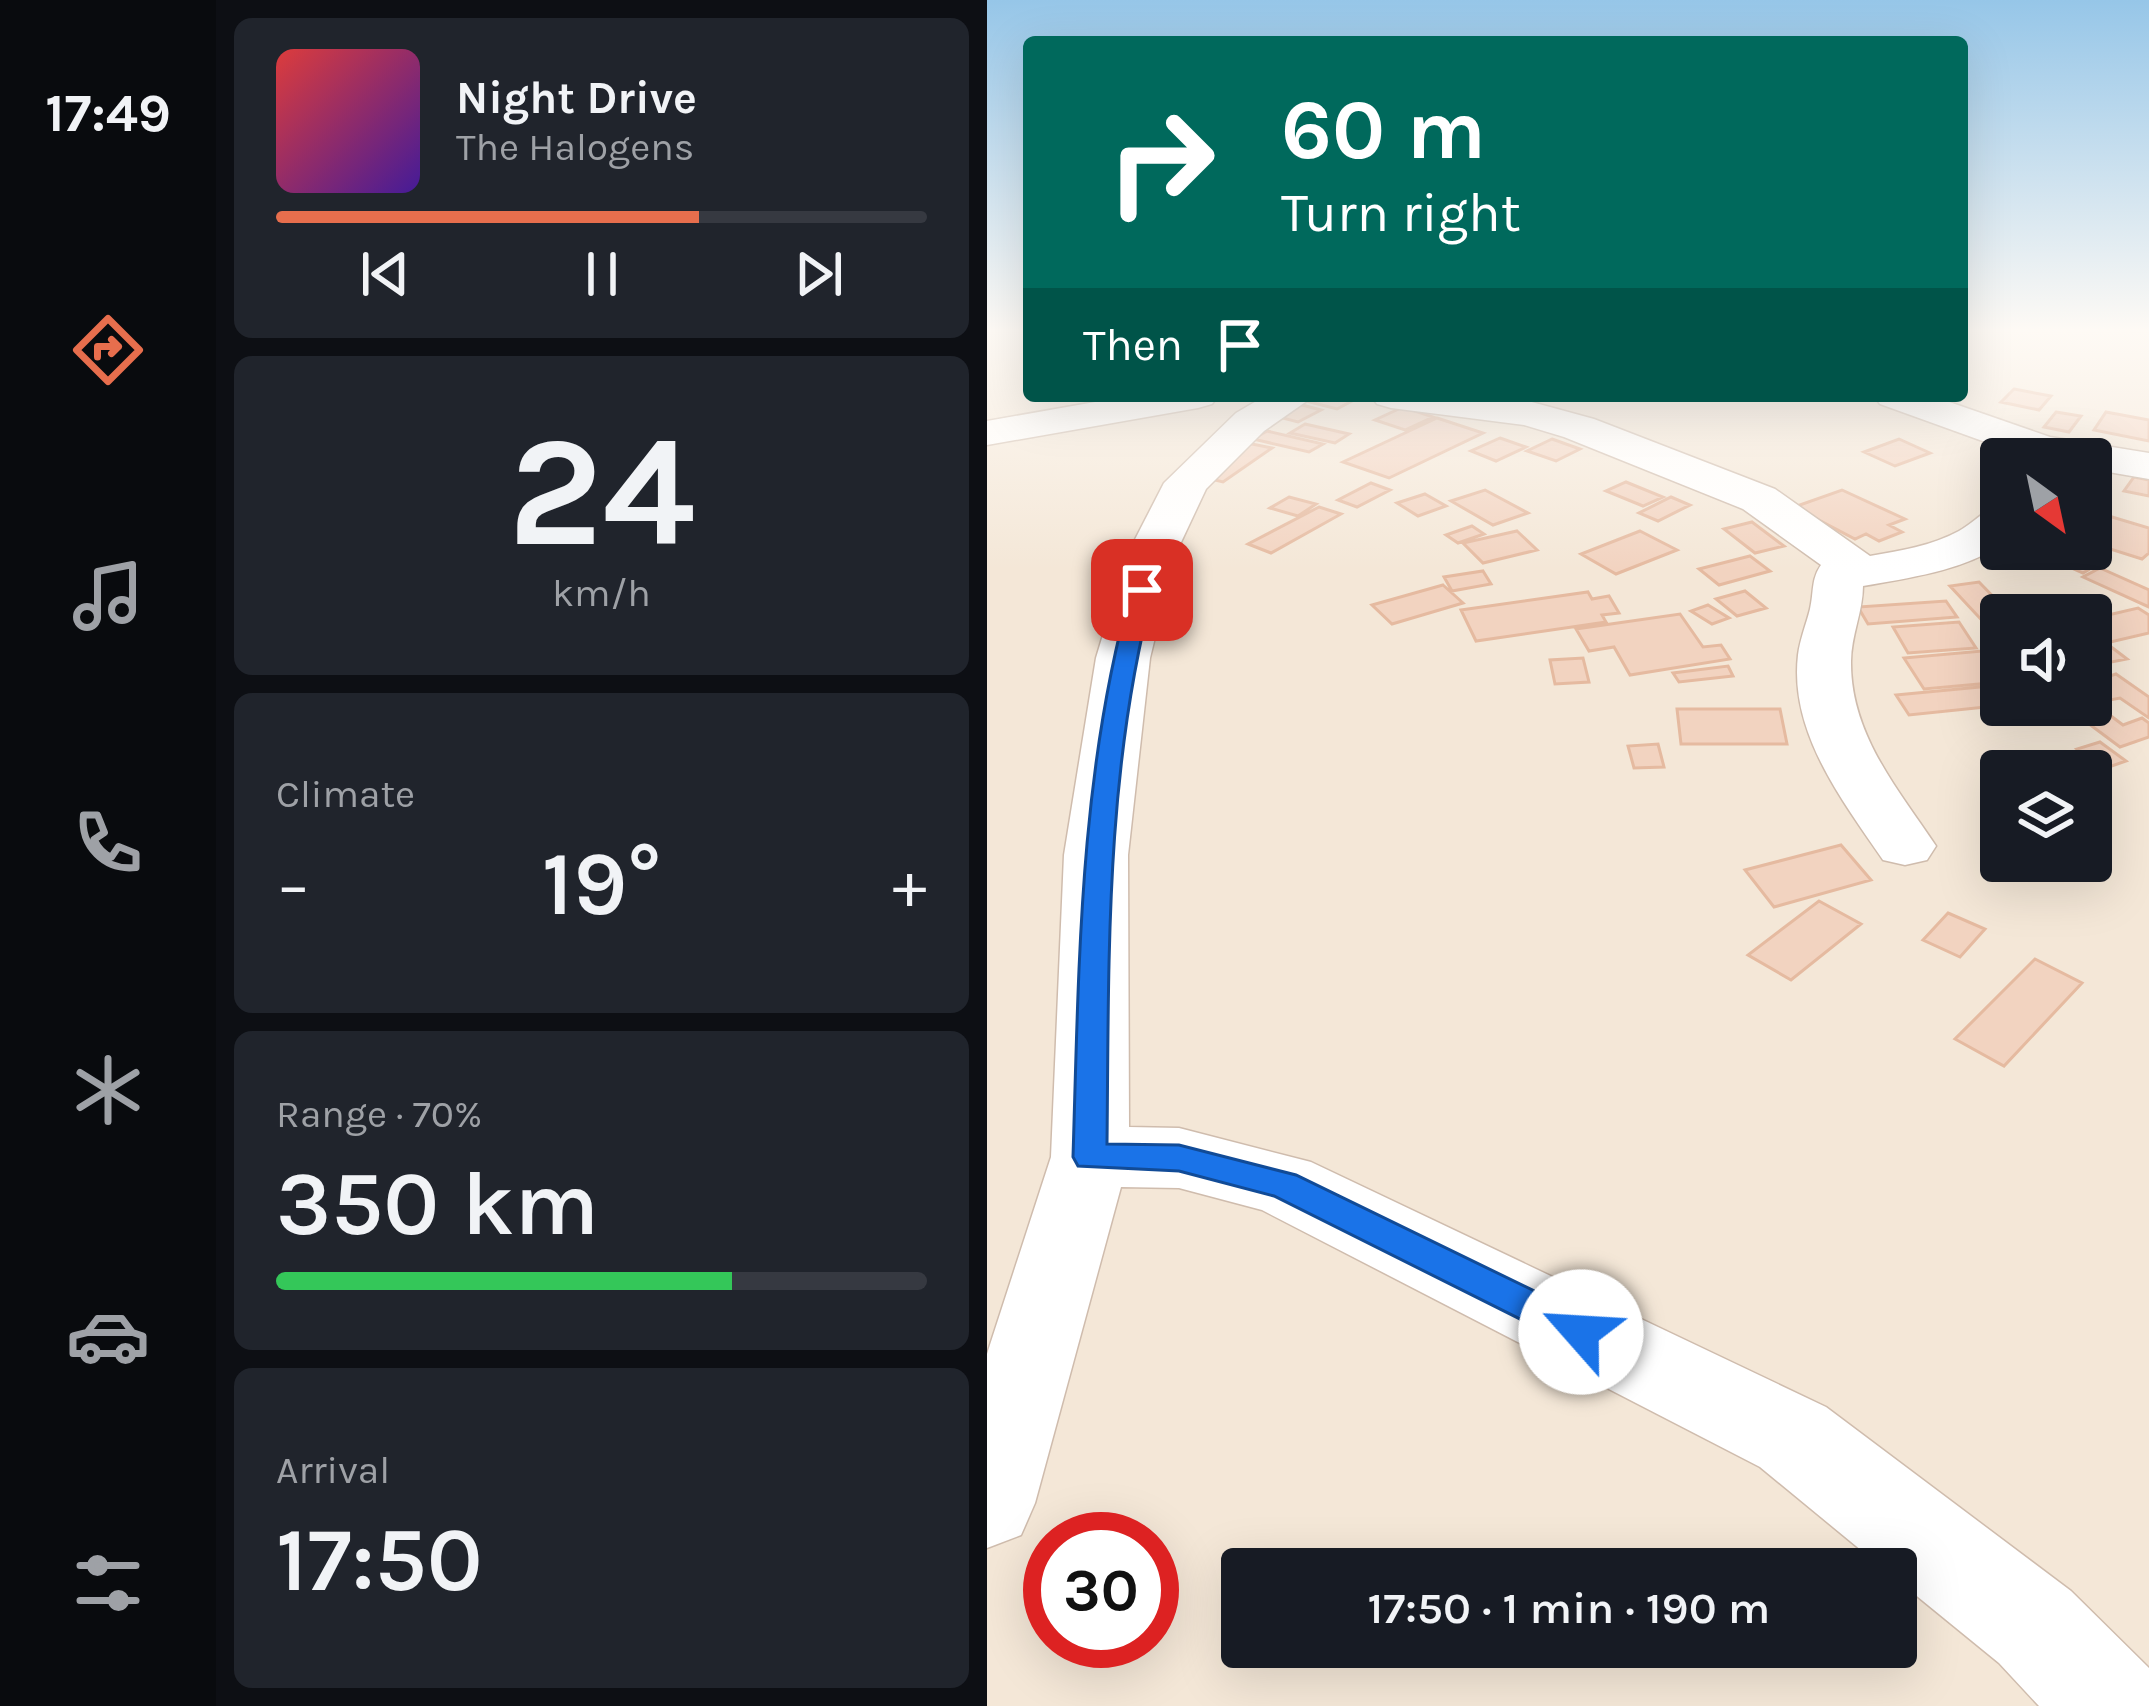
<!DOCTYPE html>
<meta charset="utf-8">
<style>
:root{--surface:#171b24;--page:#20242c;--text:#f1f3f6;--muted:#9ea1a6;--line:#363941;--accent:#e76e4d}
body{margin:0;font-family:Karla,sans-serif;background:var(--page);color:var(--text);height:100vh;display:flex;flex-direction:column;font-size:45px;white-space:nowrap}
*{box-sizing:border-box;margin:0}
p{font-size:39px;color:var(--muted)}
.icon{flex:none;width:66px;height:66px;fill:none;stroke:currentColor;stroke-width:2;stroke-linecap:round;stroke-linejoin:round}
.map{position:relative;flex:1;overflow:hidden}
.panel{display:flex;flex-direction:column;gap:18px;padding:18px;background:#0d0f14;width:771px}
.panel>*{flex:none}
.banner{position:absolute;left:36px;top:36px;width:945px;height:366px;border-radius:12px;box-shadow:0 12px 48px #0002;background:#00695c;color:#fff;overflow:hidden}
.needle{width:78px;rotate:147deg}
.controls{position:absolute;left:993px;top:438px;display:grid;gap:24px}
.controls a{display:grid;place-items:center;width:132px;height:132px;border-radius:12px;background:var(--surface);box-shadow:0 12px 48px #0002;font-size:60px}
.speed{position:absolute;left:36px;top:1512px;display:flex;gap:24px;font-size:60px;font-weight:700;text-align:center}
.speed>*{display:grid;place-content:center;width:156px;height:156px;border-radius:50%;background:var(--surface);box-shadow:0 12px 48px #0002;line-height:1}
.speed .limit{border:18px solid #d22;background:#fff;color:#111}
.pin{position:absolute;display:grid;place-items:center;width:102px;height:102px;color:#fff;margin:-51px;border-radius:24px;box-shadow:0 6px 18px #0006}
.me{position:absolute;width:132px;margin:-66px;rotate:296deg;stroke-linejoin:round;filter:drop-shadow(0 0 9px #0008)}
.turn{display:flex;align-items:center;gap:42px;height:252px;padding:0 60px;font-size:54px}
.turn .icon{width:156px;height:156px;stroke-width:2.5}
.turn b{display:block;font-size:84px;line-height:102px}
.then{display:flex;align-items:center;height:114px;padding:0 60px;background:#0003;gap:24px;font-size:45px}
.big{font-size:90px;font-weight:600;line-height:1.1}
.panel .tile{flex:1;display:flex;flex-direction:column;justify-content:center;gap:18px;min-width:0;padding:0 42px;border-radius:18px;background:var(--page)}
.panel .dial{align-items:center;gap:0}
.dial b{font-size:156px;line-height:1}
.song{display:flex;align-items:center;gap:36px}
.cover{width:144px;height:144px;border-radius:18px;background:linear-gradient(135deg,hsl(0 70% 55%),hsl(260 70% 35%))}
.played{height:12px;border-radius:6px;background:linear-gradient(90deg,var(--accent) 65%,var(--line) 65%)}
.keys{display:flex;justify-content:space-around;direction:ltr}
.heat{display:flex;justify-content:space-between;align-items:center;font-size:66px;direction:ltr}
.charge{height:18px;border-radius:9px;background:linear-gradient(90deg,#34c759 70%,var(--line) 0)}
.trip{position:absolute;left:234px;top:1548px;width:696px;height:120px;border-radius:12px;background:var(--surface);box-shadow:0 12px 48px #0002;font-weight:600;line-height:120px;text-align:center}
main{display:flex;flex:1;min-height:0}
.tab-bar{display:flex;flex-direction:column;width:216px;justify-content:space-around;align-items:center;background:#090b0e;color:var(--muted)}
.tab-bar .icon{width:84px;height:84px}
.tab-bar .selected{color:var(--accent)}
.tab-bar b{font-size:54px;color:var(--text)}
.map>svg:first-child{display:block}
.residential{fill:#f4e7d7;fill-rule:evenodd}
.building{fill:#f2d3c0;stroke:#e5baa0;stroke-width:3}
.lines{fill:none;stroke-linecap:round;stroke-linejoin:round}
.minor-casing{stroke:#cfbcad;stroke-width:3}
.minor{fill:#fff;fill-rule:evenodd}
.route{fill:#1a73e8;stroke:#114b97;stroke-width:3}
</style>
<main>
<nav class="tab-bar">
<b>17:49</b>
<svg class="icon selected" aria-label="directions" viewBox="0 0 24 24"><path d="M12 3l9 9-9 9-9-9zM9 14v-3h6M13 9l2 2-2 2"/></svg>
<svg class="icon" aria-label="music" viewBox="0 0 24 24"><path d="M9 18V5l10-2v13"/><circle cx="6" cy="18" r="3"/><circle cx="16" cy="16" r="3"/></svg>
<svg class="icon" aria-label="phone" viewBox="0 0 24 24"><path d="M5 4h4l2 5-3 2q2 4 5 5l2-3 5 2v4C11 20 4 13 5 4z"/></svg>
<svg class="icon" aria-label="climate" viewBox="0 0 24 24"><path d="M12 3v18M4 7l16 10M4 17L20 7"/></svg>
<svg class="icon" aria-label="car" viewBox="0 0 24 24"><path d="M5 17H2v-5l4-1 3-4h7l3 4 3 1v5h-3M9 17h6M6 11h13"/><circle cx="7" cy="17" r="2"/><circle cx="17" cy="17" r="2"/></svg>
<svg class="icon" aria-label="filters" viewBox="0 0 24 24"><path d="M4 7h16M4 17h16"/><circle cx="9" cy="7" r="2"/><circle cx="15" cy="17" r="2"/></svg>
</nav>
<section class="panel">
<div class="tile">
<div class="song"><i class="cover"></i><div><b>Night Drive</b><p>The Halogens</p></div></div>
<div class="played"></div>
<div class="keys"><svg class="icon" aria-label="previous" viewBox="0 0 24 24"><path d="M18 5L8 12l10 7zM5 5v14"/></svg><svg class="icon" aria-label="pause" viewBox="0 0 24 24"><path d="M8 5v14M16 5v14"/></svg><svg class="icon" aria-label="next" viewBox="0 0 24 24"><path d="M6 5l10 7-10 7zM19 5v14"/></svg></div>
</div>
<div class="tile dial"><b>24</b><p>km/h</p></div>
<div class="tile"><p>Climate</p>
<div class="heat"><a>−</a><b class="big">19°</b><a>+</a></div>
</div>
<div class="tile"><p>Range · 70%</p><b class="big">350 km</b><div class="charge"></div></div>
<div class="tile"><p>Arrival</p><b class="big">17:50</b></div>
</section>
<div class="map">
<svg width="1162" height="1706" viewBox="0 0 1162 1706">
<rect width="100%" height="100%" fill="#fdf5e8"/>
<path class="residential" d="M 0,331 L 42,331 L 42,396 L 975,396 L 975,331 L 1162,331 L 1162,1706 L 0,1706 ZM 1014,459 L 1104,459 L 1104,549 L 1014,549 ZM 1014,615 L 1104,615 L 1104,705 L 1014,705 ZM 1014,771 L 1104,771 L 1104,861 L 1014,861 ZM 63,1539 L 165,1539 L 165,1641 L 63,1641 ZM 255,1569 L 909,1569 L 909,1647 L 255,1647 Z"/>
<path class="building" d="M 1027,389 L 1064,396 L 1052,410 L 1014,402 Z
M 312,396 L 345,396 L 365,401 L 350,409 L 307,398 Z
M 304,402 L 334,410 L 311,422 L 280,414 Z
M 416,407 L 446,417 L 418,430 L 388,420 Z
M 1069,412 L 1094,416 L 1082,432 L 1057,427 Z
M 1119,412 L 1162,420 L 1162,441 L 1107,430 Z
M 450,418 L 496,433 L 402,478 L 356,462 Z
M 318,424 L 362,434 L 348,443 L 303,433 Z
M 280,431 L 336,444 L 322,452 L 266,439 Z
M 513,438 L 539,447 L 509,461 L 484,451 Z
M 565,439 L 593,449 L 569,461 L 540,451 Z
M 912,439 L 943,453 L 908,466 L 877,452 Z
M 260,443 L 285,448 L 236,482 L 211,476 Z
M 1147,477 L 1162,480 L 1162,496 L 1137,491 Z
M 639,482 L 676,497 L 656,506 L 619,491 Z
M 384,483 L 403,490 L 370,507 L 351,500 Z
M 498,490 L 541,513 L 506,525 L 464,501 Z
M 855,490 L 918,519 L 902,525 L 915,532 L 892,541 L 879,534 L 868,539 L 807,507 Z
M 438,494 L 459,506 L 431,516 L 410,503 Z
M 302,497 L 329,504 L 311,516 L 283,508 Z
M 684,497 L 703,505 L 671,521 L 652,513 Z
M 332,507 L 354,514 L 284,553 L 261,544 Z
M 1115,514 L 1162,528 L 1162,553 L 1155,559 L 1104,543 L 1104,523 Z
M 765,522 L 797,546 L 768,553 L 737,529 Z
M 485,526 L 497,534 L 471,543 L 459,535 Z
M 530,531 L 550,550 L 496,563 L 476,543 Z
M 653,531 L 690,550 L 629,574 L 594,554 Z
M 1083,553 L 1111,564 L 1096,573 L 1069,561 Z
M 763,556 L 783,571 L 732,585 L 712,569 Z
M 1113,568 L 1162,590 L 1162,607 L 1096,577 Z
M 496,571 L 504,584 L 465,591 L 457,577 Z
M 992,582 L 1024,615 L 1014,615 L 1014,626 L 1002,628 L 963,586 Z
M 456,585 L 476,603 L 405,624 L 385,605 Z
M 758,591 L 779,608 L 750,616 L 729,599 Z
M 601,592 L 605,599 L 622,596 L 632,613 L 615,615 L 619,622 L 489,641 L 474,610 Z
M 959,601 L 970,617 L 881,624 L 871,607 Z
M 721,605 L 742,618 L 725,624 L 704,611 Z
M 1151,608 L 1162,615 L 1162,633 L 1119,643 L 1140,659 L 1104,666 L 1104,619 Z
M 693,614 L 716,647 L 734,645 L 743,659 L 643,675 L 627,647 L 602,651 L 589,629 Z
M 972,622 L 989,648 L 921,653 L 906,627 Z
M 995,651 L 1014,682 L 937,689 L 917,658 Z
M 596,658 L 602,682 L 568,684 L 563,660 Z
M 741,666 L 746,676 L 692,682 L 686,673 Z
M 1129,674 L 1162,697 L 1162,718 L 1133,698 L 1123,700 L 1104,687 L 1104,682 Z
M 1014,685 L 1014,705 L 1018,705 L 922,715 L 909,695 Z
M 1062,705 L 1087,705 L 1101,715 L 1084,721 Z
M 690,709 L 793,709 L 800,744 L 694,744 Z
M 1120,713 L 1136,725 L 1155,718 L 1162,723 L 1162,737 L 1133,747 L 1098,721 Z
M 1113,742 L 1139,761 L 1116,769 L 1090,749 Z
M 671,744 L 677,767 L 647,768 L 641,746 Z
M 854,845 L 884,880 L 787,907 L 758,870 Z
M 832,901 L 874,924 L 804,980 L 761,955 Z
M 961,913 L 998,929 L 973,957 L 936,940 Z
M 1048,959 L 1095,983 L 1017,1066 L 968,1039 Z"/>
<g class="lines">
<defs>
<path id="minor" d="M 142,396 L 231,396 L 225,404 L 211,408 L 0,445 L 0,421 Z
M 278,396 L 327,396 L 277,431 L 219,489 L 188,555 L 163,658 L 141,855 L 142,1127 L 192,1128 L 324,1162 L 839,1407 L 1084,1591 L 1162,1668 L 1162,1706 L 1052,1706 L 1012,1663 L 909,1579 L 909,1569 L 897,1569 L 773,1467 L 275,1210 L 192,1188 L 134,1187 L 48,1503 L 34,1535 L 0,1548 L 0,1354 L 64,1157 L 77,855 L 109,658 L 140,555 L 177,483 L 249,413 Z
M 384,396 L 501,396 L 541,401 L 607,419 L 788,489 L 883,556 C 913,551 944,546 972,531 C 988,522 996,510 1014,505 L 1014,545 C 974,571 922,578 876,586 C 876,612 864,635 864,661 C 863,734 911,789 949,846 L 940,860 L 918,865 L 896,860 C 855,800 802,732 811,655 C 813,639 819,625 823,609 C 827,592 824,579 834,565 L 756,509 L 577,437 L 537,425 L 404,408 L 390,404 Z
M 887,396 L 945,396 L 1063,437 L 1162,453 L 1162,479 L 1104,469 L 1104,459 L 1040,457 L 893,404 Z"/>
</defs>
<use href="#minor" class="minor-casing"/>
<use href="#minor" class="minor"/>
</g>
<linearGradient id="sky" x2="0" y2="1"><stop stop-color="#96c6e8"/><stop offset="0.58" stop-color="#fefaf5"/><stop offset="1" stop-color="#fefaf5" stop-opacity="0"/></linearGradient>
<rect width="1162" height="570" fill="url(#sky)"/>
<path class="route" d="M 155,583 L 166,590 C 118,772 122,957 120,1144 L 192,1145 L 309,1175 L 607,1320 L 613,1332 L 607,1343 L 594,1348 L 581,1343 L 287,1196 L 192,1171 L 91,1166 L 86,1157 C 92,966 92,775 144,590 Z"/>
</svg>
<div class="controls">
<a><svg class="needle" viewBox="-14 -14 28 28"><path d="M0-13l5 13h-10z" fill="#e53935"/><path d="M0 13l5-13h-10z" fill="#9ea1a6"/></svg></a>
<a><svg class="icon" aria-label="sound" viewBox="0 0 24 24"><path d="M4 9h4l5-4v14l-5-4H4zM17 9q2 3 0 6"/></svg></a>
<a><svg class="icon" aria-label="layers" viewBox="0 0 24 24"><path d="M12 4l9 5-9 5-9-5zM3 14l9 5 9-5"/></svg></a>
</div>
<div class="speed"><div class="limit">30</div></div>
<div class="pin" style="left:155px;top:590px;background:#d93025"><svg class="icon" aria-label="arrive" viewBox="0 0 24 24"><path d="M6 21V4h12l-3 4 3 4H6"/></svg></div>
<svg class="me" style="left:594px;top:1332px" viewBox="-20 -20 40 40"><circle r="19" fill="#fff"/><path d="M0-13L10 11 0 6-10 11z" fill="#1a73e8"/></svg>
<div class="trip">17:50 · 1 min · 190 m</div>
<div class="banner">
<div class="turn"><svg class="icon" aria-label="right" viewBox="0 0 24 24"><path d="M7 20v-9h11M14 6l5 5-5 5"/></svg><div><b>60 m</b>Turn right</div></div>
<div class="then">Then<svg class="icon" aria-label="arrive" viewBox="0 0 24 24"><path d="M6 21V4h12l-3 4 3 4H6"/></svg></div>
</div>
</div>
</main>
